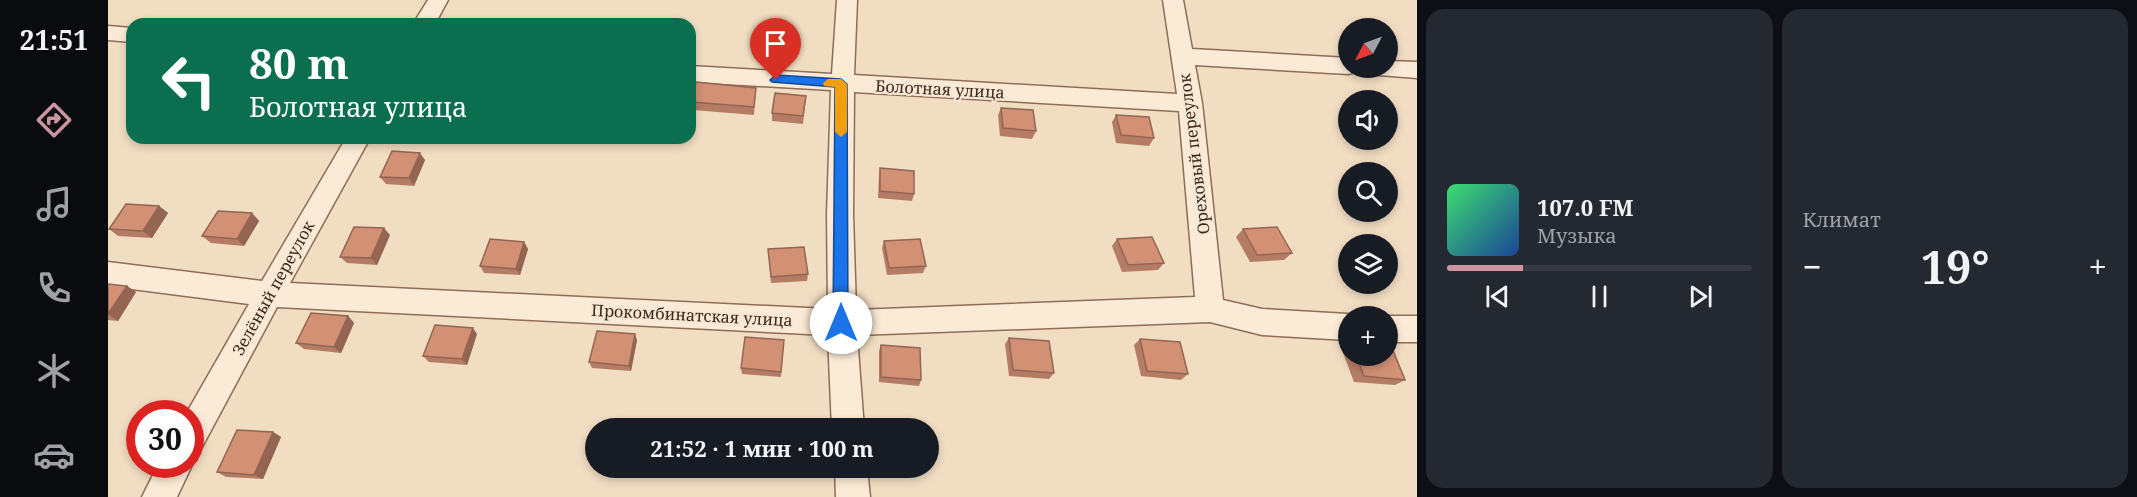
<!DOCTYPE html>
<html lang="ru">
<meta charset="utf-8">
<style>
:root{--surface:#171b24;--page:#242831;--text:#f1f3f6;--muted:#9ea1a6;--line:#363941;--accent:#cd959f}
body{margin:0;font-family:"Noto Serif",serif;background:var(--page);color:var(--text);height:100vh;display:flex;flex-direction:column;font-size:22px;white-space:nowrap}
*{box-sizing:border-box;margin:0}
p{font-size:20px;color:var(--muted)}
.icon{flex:none;width:33px;height:33px;fill:none;stroke:currentColor;stroke-width:2;stroke-linecap:round;stroke-linejoin:round}
.map{position:relative;flex:1;overflow:hidden}
.sheet{display:flex;flex-direction:column;gap:9px;padding:9px;background:#0d0f14;width:720px}
.sheet>*{flex:none}
.hud{position:absolute;left:18px;top:18px;width:570px;height:126px;border-radius:18px;box-shadow:0 3px 9px #0003;background:#0b6e4f;color:#fff;overflow:hidden}
.needle{width:39px;rotate:229deg}
.controls{position:absolute;left:1230px;top:18px;display:grid;gap:12px}
.controls a{display:grid;place-items:center;width:60px;height:60px;border-radius:50%;background:var(--surface);box-shadow:0 3px 9px #0003;font-size:30px}
.speed{position:absolute;left:18px;top:400px;display:flex;gap:12px;font-size:30px;font-weight:700;text-align:center}
.speed>*{display:grid;place-content:center;width:78px;height:78px;border-radius:50%;background:var(--surface);box-shadow:0 3px 9px #0003;line-height:1}
.speed .limit{border:9px solid #d22;background:#fff;color:#111}
.pin{position:absolute;display:grid;place-items:center;width:51px;height:51px;color:#fff;margin:-62px -26px;border-radius:50% 50% 50% 0;rotate:-45deg;box-shadow:0 0 6px #0007}
.pin .icon{rotate:45deg}
.me{position:absolute;width:66px;margin:-33px;rotate:0deg;stroke-linejoin:round;filter:drop-shadow(0 0 4px #0008)}
.turn{display:flex;align-items:center;gap:21px;height:126px;padding:0 24px;font-size:27px}
.turn .icon{width:78px;height:78px;stroke-width:2.5}
.turn b{display:block;font-size:42px;line-height:51px}
.big{font-size:45px;font-weight:700;line-height:1.1}
.sheet .tile{flex:1;display:flex;flex-direction:column;justify-content:center;gap:9px;min-width:0;padding:0 21px;border-radius:18px;background:var(--page)}
.song{display:flex;align-items:center;gap:18px}
.cover{width:72px;height:72px;border-radius:9px;background:linear-gradient(135deg,hsl(140 70% 55%),hsl(220 70% 35%))}
.played{height:6px;border-radius:3px;background:linear-gradient(90deg,var(--accent) 25%,var(--line) 25%)}
.keys{display:flex;justify-content:space-around;direction:ltr}
.heat{display:flex;justify-content:space-between;align-items:center;font-size:33px;direction:ltr}
.sheet .tiles{flex:1;display:grid;gap:9px;grid-template-columns:repeat(2,1fr)}
.trip{position:absolute;left:477px;top:418px;width:354px;height:60px;border-radius:30px;background:var(--surface);box-shadow:0 3px 9px #0003;font-weight:700;line-height:60px;text-align:center}
main{display:flex;flex:1;min-height:0}
.tab-bar{display:flex;flex-direction:column;width:108px;justify-content:space-around;align-items:center;background:#090b0e;color:var(--muted)}
.tab-bar .icon{width:42px;height:42px}
.tab-bar .current{color:var(--accent)}
.tab-bar b{font-size:27px;color:var(--text)}
.map>svg:first-child{display:block}
.lines{fill:none;stroke-linecap:round;stroke-linejoin:round}
.minor-casing{stroke:#8d6d58;stroke-width:3}
.minor{fill:#fbebd6;fill-rule:evenodd}
.wall{fill:#b57c65}
.shaded-wall{fill:#936552}
.building{fill:#d29075;stroke:#936552;stroke-width:1.5}
.route{fill:#1a73e8;stroke:#114b97;stroke-width:1.5}
.slow{fill:#f59e0b}
.labels{text-anchor:middle;dominant-baseline:central;stroke-width:4.5;stroke-linejoin:round;paint-order:stroke}
.street-label{font-size:16px;fill:#3b281d;stroke:#f8e8d3}
</style>
<main>
<nav class="tab-bar">
<b>21:51</b>
<svg class="icon current" aria-label="directions" viewBox="0 0 24 24"><path d="M12 3l9 9-9 9-9-9zM9 14v-3h6M13 9l2 2-2 2"/></svg>
<svg class="icon" aria-label="music" viewBox="0 0 24 24"><path d="M9 18V5l10-2v13"/><circle cx="6" cy="18" r="3"/><circle cx="16" cy="16" r="3"/></svg>
<svg class="icon" aria-label="phone" viewBox="0 0 24 24"><path d="M5 4h4l2 5-3 2q2 4 5 5l2-3 5 2v4C11 20 4 13 5 4z"/></svg>
<svg class="icon" aria-label="climate" viewBox="0 0 24 24"><path d="M12 3v18M4 7l16 10M4 17L20 7"/></svg>
<svg class="icon" aria-label="car" viewBox="0 0 24 24"><path d="M5 17H2v-5l4-1 3-4h7l3 4 3 1v5h-3M9 17h6M6 11h13"/><circle cx="7" cy="17" r="2"/><circle cx="17" cy="17" r="2"/></svg>
</nav>
<div class="map">
<svg width="1309" height="497" viewBox="0 0 1309 497">
<rect width="100%" height="100%" fill="#f1ddc2"/>
<g class="lines">
<defs>
<path id="minor" d="M 320,0 L 340,0 L 327,24 L 305,24 Z
M 729,0 L 749,0 L 746,75 L 1069,94 L 1055,0 L 1075,0 L 1084,49 L 1240,58 L 1240,68 L 1250,68 L 1248,72 L 1240,74 L 1087,65 L 1094,103 L 1115,300 L 1154,309 L 1240,314 L 1247,316 L 1240,316 L 1240,340 L 1154,335 L 1102,322 L 749,335 L 756,429 L 724,429 L 720,335 L 169,307 L 93,449 L 82,453 L 82,414 L 78,414 L 141,304 L 0,286 L 0,262 L 154,281 L 238,138 L 262,138 L 182,283 L 720,309 L 719,214 L 723,90 L 582,82 L 582,66 L 724,74 ZM 746,92 L 1071,111 L 1087,297 L 748,310 L 745,214 Z
M 0,26 L 24,28 L 24,42 L 0,40 Z
M 1280,61 L 1309,62 L 1309,78 L 1258,74 L 1255,68 L 1280,68 Z
M 1279,316 L 1309,316 L 1309,342 L 1280,342 Z
M 82,461 L 84,465 L 69,497 L 34,497 L 50,465 L 82,465 Z
M 727,468 L 759,468 L 762,497 L 728,497 Z"/>
</defs>
<use href="#minor" class="minor-casing"/>
<use href="#minor" class="minor"/>
</g>
<path class="wall" d="M 648,88 L 646,115 L 585,110 L 584,102 Z
M 698,96 L 695,124 L 664,121 L 664,113 Z
M 893,108 L 928,131 L 924,139 L 892,136 L 890,115 Z
M 1008,115 L 1046,138 L 1041,146 L 1008,143 L 1004,122 Z
M 317,160 L 306,186 L 278,184 L 272,177 Z
M 772,168 L 806,194 L 804,201 L 770,198 L 771,175 Z
M 51,206 L 60,213 L 44,238 L 10,236 L 1,229 Z
M 144,213 L 151,221 L 136,246 L 103,243 L 94,236 Z
M 1135,229 L 1184,253 L 1176,260 L 1142,262 L 1128,237 Z
M 282,235 L 269,265 L 239,263 L 232,257 Z
M 1009,239 L 1056,263 L 1050,270 L 1014,272 L 1004,246 Z
M 776,241 L 818,266 L 815,273 L 779,275 L 774,248 Z
M 416,242 L 420,249 L 412,275 L 376,273 L 372,266 Z
M 660,249 L 700,274 L 699,281 L 663,283 Z
M 0,284 L 19,286 L 28,292 L 10,321 L 0,320 Z
M 240,316 L 246,323 L 233,353 L 196,349 L 188,343 Z
M 369,334 L 359,365 L 321,362 L 315,356 Z
M 901,338 L 946,373 L 941,379 L 901,376 L 897,344 Z
M 1032,339 L 1080,374 L 1073,380 L 1033,376 L 1026,345 Z
M 529,340 L 523,371 L 484,368 L 481,362 Z
M 676,340 L 673,377 L 634,374 L 633,368 Z
M 773,345 L 813,380 L 811,386 L 771,382 L 771,351 Z
M 1240,346 L 1240,356 L 1280,356 L 1297,380 L 1287,385 L 1246,382 L 1234,350 Z
M 165,432 L 173,437 L 155,479 L 118,477 L 109,472 Z"/>
<path class="shaded-wall" d="M 312,153 L 317,160 L 306,186 L 301,178 Z
M 51,206 L 60,213 L 44,238 L 35,231 Z
M 144,213 L 151,221 L 136,246 L 129,239 Z
M 276,228 L 282,235 L 269,265 L 263,258 Z
M 416,242 L 420,249 L 412,275 L 408,269 Z
M 19,286 L 28,292 L 10,321 L 0,314 Z
M 240,316 L 246,323 L 233,353 L 226,347 Z
M 365,328 L 369,334 L 359,365 L 354,359 Z
M 527,334 L 529,340 L 523,371 L 521,366 Z
M 165,432 L 173,437 L 155,479 L 146,475 Z"/>
<path class="building" d="M 588,82 L 648,88 L 646,107 L 584,102 Z
M 667,93 L 698,96 L 695,116 L 664,113 Z
M 893,108 L 925,110 L 928,131 L 895,128 Z
M 1008,115 L 1041,117 L 1046,138 L 1013,135 Z
M 284,151 L 312,153 L 301,178 L 272,177 Z
M 772,168 L 806,171 L 806,194 L 772,191 Z
M 18,204 L 51,206 L 35,231 L 1,229 Z
M 110,211 L 144,213 L 129,239 L 94,236 Z
M 246,227 L 276,228 L 263,258 L 232,257 Z
M 1169,227 L 1184,253 L 1149,255 L 1135,229 Z
M 1044,237 L 1056,263 L 1020,265 L 1009,239 Z
M 382,239 L 416,242 L 408,269 L 372,266 Z
M 812,239 L 818,266 L 781,268 L 776,241 Z
M 696,247 L 700,274 L 663,277 L 660,249 Z
M 0,284 L 19,286 L 0,314 Z
M 203,313 L 240,316 L 226,347 L 188,343 Z
M 327,325 L 365,328 L 354,359 L 315,356 Z
M 489,331 L 527,334 L 521,366 L 481,362 Z
M 637,337 L 676,340 L 673,372 L 633,368 Z
M 901,338 L 941,341 L 946,373 L 905,370 Z
M 1032,339 L 1072,342 L 1080,374 L 1039,371 Z
M 773,345 L 812,348 L 813,380 L 773,377 Z
M 1280,347 L 1284,348 L 1297,380 L 1256,376 L 1248,356 L 1280,356 Z
M 129,430 L 165,432 L 146,475 L 109,472 Z"/>
<path class="route" d="M 668,75 L 733,79 L 739,84 L 740,323 L 738,327 L 733,329 L 728,327 L 725,323 L 727,87 L 664,82 L 662,80 Z"/>
<path class="slow" d="M 720,79 L 733,79 L 739,84 L 739,132 L 733,137 L 727,132 L 727,87 L 716,86 L 715,83 Z"/>
<g class="labels">
<g class="street-label">
<text transform="translate(832 89) rotate(3)">Болотная улица</text>
<text transform="translate(1086 154) rotate(-97)">Ореховый переулок</text>
<text transform="translate(165 288) rotate(-61)">Зелёный переулок</text>
<text transform="translate(584 315) rotate(3)">Прокомбинатская улица</text>
</g>
</g>
</svg>
<div class="controls">
<a><svg class="needle" viewBox="-14 -14 28 28"><path d="M0-13l5 13h-10z" fill="#e53935"/><path d="M0 13l5-13h-10z" fill="#9ea1a6"/></svg></a>
<a><svg class="icon" aria-label="sound" viewBox="0 0 24 24"><path d="M4 9h4l5-4v14l-5-4H4zM17 9q2 3 0 6"/></svg></a>
<a><svg class="icon" aria-label="search" viewBox="0 0 24 24"><circle cx="10" cy="10" r="6"/><path d="M15 15l6 6"/></svg></a>
<a><svg class="icon" aria-label="layers" viewBox="0 0 24 24"><path d="M12 4l9 5-9 5-9-5zM3 14l9 5 9-5"/></svg></a>
<a>+</a>
</div>
<div class="speed"><div class="limit">30</div></div>
<div class="pin" style="left:668px;top:80px;background:#d93025"><svg class="icon" aria-label="arrive" viewBox="0 0 24 24"><path d="M6 21V4h12l-3 4 3 4H6"/></svg></div>
<svg class="me" style="left:733px;top:323px" viewBox="-20 -20 40 40"><circle r="19" fill="#fff"/><path d="M0-13L10 11 0 6-10 11z" fill="#1a73e8"/></svg>
<div class="trip">21:52 · 1 мин · 100 m</div>
<div class="hud">
<div class="turn"><svg class="icon" aria-label="left" viewBox="0 0 24 24"><path d="M17 20v-9H6M10 6l-5 5 5 5"/></svg><div><b>80 m</b>Болотная улица</div></div>
</div>
</div>
<section class="sheet">
<div class="tiles">
<div class="tile">
<div class="song"><i class="cover"></i><div><b>107.0 FM</b><p>Музыка</p></div></div>
<div class="played"></div>
<div class="keys"><svg class="icon" aria-label="previous" viewBox="0 0 24 24"><path d="M18 5L8 12l10 7zM5 5v14"/></svg><svg class="icon" aria-label="pause" viewBox="0 0 24 24"><path d="M8 5v14M16 5v14"/></svg><svg class="icon" aria-label="next" viewBox="0 0 24 24"><path d="M6 5l10 7-10 7zM19 5v14"/></svg></div>
</div>
<div class="tile"><p>Климат</p>
<div class="heat"><a>−</a><b class="big">19°</b><a>+</a></div>
</div>
</div>
</section>
</main>
